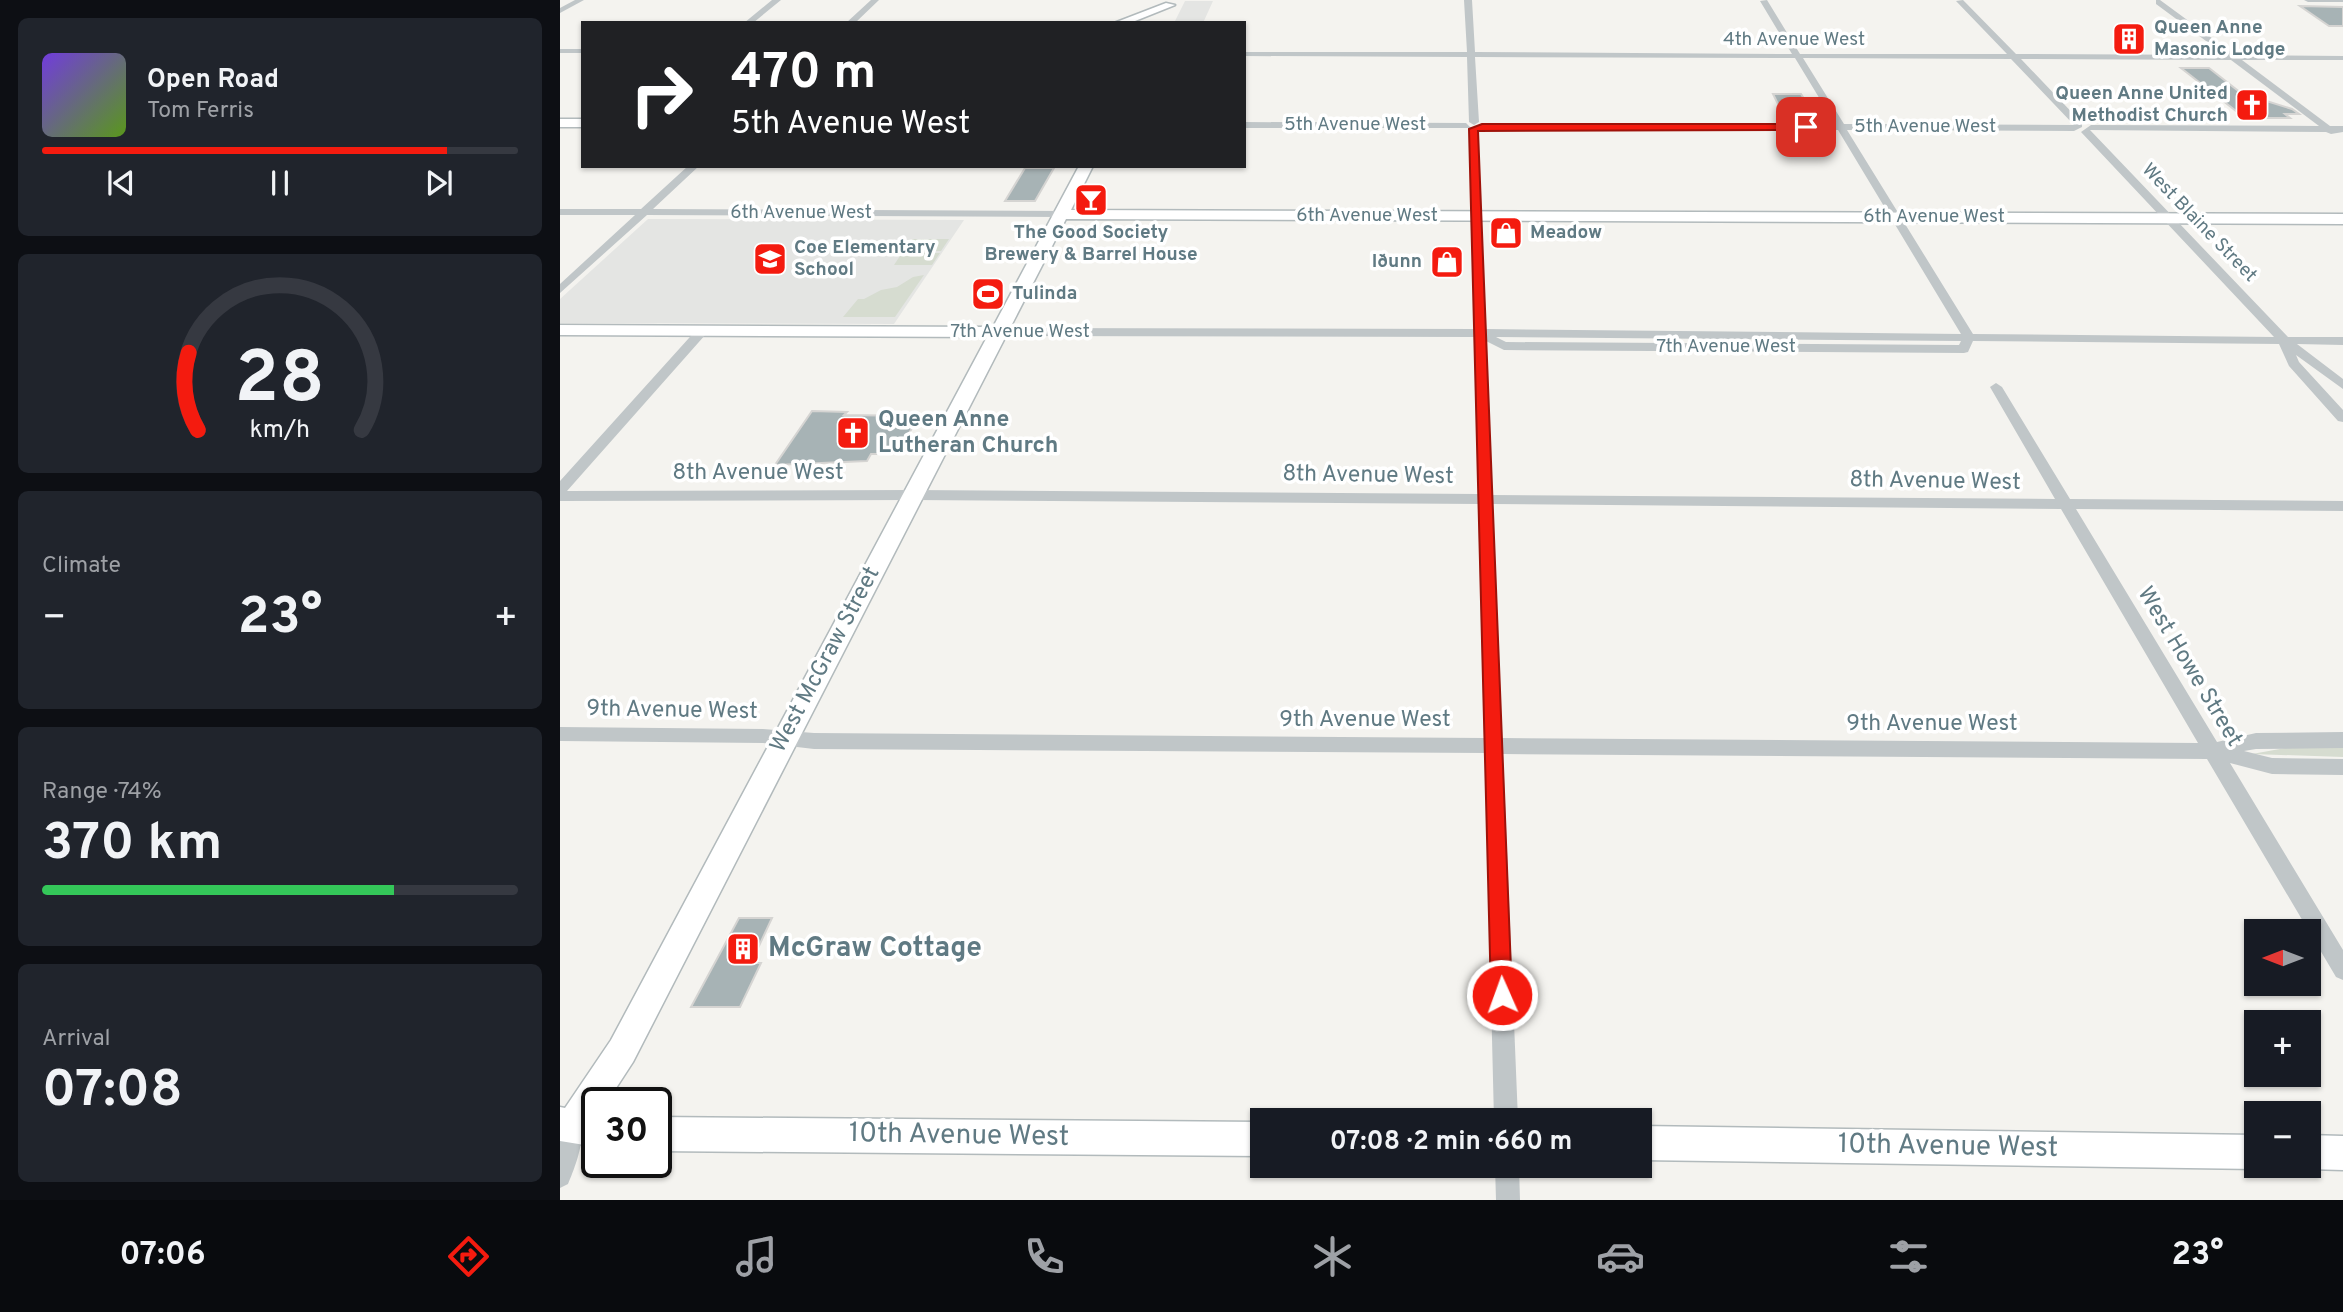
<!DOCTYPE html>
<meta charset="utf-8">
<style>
:root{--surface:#171b24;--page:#20242c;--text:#f1f3f6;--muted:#9ea1a6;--line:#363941;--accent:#f41b0f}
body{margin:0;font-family:Overpass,sans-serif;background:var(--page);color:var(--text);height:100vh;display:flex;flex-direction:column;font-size:26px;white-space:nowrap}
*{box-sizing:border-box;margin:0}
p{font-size:23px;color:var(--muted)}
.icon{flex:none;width:38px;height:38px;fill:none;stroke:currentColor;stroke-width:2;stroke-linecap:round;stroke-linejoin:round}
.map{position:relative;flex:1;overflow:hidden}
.details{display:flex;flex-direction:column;gap:18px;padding:18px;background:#0d0f14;width:560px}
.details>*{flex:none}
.top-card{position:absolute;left:21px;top:21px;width:665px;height:147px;border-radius:0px;box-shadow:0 2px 5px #0004;background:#202124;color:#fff;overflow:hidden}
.needle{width:46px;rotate:270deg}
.buttons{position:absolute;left:1684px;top:919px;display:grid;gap:14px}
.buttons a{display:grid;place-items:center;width:77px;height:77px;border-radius:0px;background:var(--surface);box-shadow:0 2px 5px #0004;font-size:35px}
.speed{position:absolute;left:21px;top:1087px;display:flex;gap:14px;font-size:35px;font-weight:700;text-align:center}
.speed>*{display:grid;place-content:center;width:91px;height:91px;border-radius:50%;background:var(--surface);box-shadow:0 2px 5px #0004;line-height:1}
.speed .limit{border:4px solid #111;border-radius:10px;background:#fff;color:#111}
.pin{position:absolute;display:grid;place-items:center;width:60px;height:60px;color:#fff;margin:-30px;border-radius:14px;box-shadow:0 4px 10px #0006}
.me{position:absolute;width:77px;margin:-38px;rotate:358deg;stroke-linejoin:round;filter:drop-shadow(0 0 5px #0008)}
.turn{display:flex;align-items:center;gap:24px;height:147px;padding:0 35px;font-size:32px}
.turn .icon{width:91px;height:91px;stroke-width:2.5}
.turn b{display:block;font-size:49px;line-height:60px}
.big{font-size:52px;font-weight:700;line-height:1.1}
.details .widget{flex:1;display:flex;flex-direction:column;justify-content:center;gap:10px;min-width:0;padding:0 24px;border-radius:10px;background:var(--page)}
.details .dial{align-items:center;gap:0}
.dial svg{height:182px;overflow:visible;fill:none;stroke:var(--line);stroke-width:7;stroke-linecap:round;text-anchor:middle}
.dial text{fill:var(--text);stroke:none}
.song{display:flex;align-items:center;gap:21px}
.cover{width:84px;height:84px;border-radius:10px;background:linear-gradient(135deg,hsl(260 70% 55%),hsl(90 70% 35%))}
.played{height:7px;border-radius:4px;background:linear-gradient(90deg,var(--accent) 85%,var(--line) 85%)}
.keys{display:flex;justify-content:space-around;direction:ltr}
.heat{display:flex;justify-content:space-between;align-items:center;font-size:38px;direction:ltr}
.charge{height:10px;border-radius:5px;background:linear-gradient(90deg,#34c759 74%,var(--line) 0)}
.trip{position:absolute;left:690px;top:1108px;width:402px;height:70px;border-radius:0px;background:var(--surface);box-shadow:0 2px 5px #0004;font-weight:700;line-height:70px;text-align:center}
.tabs{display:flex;height:112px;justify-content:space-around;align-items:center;background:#090b0e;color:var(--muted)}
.tabs .icon{width:49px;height:49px}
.tabs .selected{color:var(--accent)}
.tabs b{font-size:32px;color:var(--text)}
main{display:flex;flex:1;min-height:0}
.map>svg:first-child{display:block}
.built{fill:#e4e5e3}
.green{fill:#d6dcd0}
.building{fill:#a7b3b5;stroke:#d5d4d2;stroke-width:2}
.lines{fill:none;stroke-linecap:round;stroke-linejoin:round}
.secondary-casing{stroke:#b2babc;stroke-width:3}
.street{fill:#c0c6c8;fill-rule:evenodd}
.secondary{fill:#fff;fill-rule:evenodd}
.route{fill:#f41b0f;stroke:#9f120a;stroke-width:2}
.labels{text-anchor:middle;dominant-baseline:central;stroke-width:7;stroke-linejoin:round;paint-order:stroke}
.far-poi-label{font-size:19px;font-weight:bold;fill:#607a83;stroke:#fff;text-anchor:start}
.far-street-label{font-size:19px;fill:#607a83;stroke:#fff}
.poi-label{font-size:23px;font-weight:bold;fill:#607a83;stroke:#fff;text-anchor:start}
.street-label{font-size:23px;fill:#607a83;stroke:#fff}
.near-poi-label{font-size:28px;font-weight:bold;fill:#607a83;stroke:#fff;text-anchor:start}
.near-street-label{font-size:28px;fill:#607a83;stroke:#fff}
</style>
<main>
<section class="details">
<div class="widget">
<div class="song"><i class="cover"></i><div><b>Open Road</b><p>Tom Ferris</p></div></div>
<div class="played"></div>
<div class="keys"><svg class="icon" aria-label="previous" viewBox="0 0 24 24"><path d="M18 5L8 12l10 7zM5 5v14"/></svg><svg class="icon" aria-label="pause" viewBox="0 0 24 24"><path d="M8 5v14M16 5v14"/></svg><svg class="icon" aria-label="next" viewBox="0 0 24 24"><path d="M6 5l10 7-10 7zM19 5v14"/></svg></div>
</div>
<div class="widget dial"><svg viewBox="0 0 100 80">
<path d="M14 69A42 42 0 1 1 86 69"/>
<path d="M14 69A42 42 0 0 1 10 35" stroke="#f41b0f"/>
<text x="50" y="56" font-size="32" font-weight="700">28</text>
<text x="50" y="72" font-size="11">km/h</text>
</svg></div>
<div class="widget"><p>Climate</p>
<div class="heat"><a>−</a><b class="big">23°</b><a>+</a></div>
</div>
<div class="widget"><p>Range · 74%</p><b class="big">370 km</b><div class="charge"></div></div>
<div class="widget"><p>Arrival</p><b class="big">07:08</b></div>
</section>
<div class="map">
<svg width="1783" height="1200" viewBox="0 0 1783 1200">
<rect width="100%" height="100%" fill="#f4f3ef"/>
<path class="built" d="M 625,1 L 653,1 L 643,23 L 614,23 Z
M 88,219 L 404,220 L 334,324 L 0,323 L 0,299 Z"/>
<path class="green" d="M 352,239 L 389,239 L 381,251 L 343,251 Z
M 342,253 L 380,253 L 372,265 L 334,265 Z
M 364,275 L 335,317 L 283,317 L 298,299 L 304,299 L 321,290 L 337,287 L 353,277 Z
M 1741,745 L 1783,745 L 1783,757 L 1692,754 Z"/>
<path class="building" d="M 1740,6 L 1783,7 L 1783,26 L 1769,26 Z
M 1621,68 L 1649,68 L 1681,93 L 1732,109 L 1739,114 L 1725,114 L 1730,118 L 1685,118 Z
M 1213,94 L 1241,94 L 1254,115 L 1230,115 L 1228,112 L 1222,112 Z
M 465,168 L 494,168 L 475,201 L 445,201 Z
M 252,411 L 287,412 L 284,415 L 359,416 L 337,454 L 311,454 L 307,461 L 215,465 Z
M 179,918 L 212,918 L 191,963 L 201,963 L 180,1007 L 131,1007 Z"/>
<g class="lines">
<defs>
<path id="secondary" d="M 606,3 L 615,5 L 570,23 L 554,23 Z
M 0,119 L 23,119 L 23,127 L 0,127 Z
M 519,166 L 533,166 L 511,210 L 1783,214 L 1783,224 L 506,219 L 73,1062 L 47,1102 L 37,1102 L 37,1147 L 0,1141 L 0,1107 L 5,1108 L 51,1040 L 427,337 L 0,335 L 0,325 L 433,327 Z
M 96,1117 L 702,1122 L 702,1156 L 96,1151 Z
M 1080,1126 L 1696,1135 L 1696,1166 L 1704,1166 L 1696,1169 L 1080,1160 Z
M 1748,1135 L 1783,1136 L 1783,1170 L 1748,1169 L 1740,1166 L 1748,1166 Z"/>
</defs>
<use href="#secondary" class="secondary-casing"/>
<path class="street" d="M 15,0 L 24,0 L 0,13 L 0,8 Z
M 212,0 L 221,0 L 193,23 L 184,23 Z
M 311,0 L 319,0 L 295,23 L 286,23 Z
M 904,0 L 912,0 L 915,52 L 1232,54 L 1200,1 L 1207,0 L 1240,54 L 1447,54 L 1396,1 L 1403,0 L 1456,54 L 1665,55 L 1596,4 L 1596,0 L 1600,0 L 1675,55 L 1783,56 L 1783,60 L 1682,60 L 1770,126 L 1783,126 L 1783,132 L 1771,134 L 1766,132 L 1530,130 L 1728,337 L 1783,337 L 1783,345 L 1737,344 L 1783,379 L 1783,389 L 1736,355 L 1739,362 L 1783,410 L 1783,422 L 1778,421 L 1729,366 L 1719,344 L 1413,341 L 1408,352 L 1404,353 L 944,350 L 926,341 L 932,495 L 1495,499 L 1430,387 L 1436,383 L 1442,387 L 1510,499 L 1783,501 L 1783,511 L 1516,509 L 1657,742 L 1696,733 L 1783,732 L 1783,748 L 1696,749 L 1684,751 L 1712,758 L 1783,759 L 1783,775 L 1712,774 L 1670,763 L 1783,950 L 1783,980 L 1776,977 L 1647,759 L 943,754 L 958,1120 L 934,1120 L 925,753 L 254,749 L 203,743 L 0,741 L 0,727 L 203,729 L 254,733 L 924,738 L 918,504 L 353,500 L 0,501 L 0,481 L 138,328 L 146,328 L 146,334 L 7,491 L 353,490 L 918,494 L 914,337 L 439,336 L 433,332 L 439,328 L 914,329 L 909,128 L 684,128 L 684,122 L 906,123 L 910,127 L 916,127 L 926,329 L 1401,334 L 1278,130 L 922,129 L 917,126 L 922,123 L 1275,124 L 1235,58 L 915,57 L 919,122 L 914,125 L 909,122 L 907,57 L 684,56 L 684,52 L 907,52 ZM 1243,58 L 1451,59 L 1514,125 L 1284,124 ZM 1461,59 L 1671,60 L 1759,126 L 1531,125 L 1521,132 L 1714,337 L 1413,334 L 1287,130 L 1514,131 L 1522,127 L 1522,123 ZM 936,337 L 938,337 L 1401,341 L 1399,345 L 946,342 ZM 933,504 L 1501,509 L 1638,743 L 942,738 Z
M 1744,0 L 1783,0 L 1783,2 L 1748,2 Z
M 0,49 L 23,49 L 23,53 L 0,53 Z
M 128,166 L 139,166 L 93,209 L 500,211 L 505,214 L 500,217 L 87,215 L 0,293 L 0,284 L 75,215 L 0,215 L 0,209 L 81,209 Z
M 12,1115 L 20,1119 C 27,1136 15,1168 8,1184 L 0,1188 L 0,1129 L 4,1119 Z
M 935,1166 L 959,1166 L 960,1200 L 936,1200 Z"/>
<use href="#secondary" class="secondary"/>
</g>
<path class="route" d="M 922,124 L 1246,124 L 1251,127 L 1246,130 L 918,131 L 952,995 L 949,1003 L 942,1006 L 934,1003 L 931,995 L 909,129 Z"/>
<defs>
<symbol id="building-square" viewBox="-11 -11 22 22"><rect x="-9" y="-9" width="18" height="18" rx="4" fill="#f41b0f" stroke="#fff"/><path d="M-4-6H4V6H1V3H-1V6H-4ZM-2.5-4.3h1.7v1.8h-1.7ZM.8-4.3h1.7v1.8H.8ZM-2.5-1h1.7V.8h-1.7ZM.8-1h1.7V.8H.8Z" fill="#fff"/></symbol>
<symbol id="church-square" viewBox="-11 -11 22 22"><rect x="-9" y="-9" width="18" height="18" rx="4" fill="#f41b0f" stroke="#fff"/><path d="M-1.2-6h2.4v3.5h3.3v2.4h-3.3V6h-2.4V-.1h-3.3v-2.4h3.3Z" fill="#fff"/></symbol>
<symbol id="bar-square" viewBox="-11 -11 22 22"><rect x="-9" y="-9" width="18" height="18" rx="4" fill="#f41b0f" stroke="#fff"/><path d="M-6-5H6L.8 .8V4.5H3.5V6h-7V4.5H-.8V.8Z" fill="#fff"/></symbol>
<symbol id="shop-square" viewBox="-11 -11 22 22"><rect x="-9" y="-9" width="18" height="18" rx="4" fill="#f41b0f" stroke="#fff"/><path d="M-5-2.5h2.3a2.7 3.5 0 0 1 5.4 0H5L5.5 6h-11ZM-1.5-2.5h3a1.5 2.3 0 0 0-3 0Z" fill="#fff"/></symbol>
<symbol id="school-square" viewBox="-11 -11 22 22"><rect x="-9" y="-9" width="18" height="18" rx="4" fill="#f41b0f" stroke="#fff"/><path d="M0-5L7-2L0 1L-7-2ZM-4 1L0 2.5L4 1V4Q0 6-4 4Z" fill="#fff"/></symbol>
<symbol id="stadium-square" viewBox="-11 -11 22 22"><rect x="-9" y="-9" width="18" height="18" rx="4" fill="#f41b0f" stroke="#fff"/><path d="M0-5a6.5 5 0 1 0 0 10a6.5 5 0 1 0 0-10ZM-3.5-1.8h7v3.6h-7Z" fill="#fff"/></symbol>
</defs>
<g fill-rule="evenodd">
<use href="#building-square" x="1550" y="20" width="38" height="38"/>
<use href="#church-square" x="1673" y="86" width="38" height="38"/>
<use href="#bar-square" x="512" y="181" width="38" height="38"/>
<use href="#shop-square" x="927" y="214" width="38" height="38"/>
<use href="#school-square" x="191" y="240" width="38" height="38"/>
<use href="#shop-square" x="868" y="243" width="38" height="38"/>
<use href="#stadium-square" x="409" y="275" width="38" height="38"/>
<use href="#church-square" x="274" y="414" width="38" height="38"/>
<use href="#building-square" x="164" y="930" width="38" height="38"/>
</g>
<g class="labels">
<g class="far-poi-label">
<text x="1594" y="28">Queen Anne<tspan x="1594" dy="22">Masonic Lodge</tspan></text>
<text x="1668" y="94" text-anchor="end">Queen Anne United<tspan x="1668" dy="22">Methodist Church</tspan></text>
<text x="531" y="233" text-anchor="middle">The Good Society<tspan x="531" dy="22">Brewery &amp; Barrel House</tspan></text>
<text x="970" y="233">Meadow</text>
<text x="234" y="248">Coe Elementary<tspan x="234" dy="22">School</tspan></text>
<text x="862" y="262" text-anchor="end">Iðunn</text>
<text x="452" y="294">Tulinda</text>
</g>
<g class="far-street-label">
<text x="1234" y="40">4th Avenue West</text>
<text x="795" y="125">5th Avenue West</text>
<text x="1365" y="127">5th Avenue West</text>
<text x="241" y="213">6th Avenue West</text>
<text x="807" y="216">6th Avenue West</text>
<text x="1374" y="217">6th Avenue West</text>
<text transform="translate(1639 223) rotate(46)">West Blaine Street</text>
<text x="460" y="332">7th Avenue West</text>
<text x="1166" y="347">7th Avenue West</text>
</g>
<g class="poi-label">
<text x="318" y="420">Queen Anne<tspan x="318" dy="26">Lutheran Church</tspan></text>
</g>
<g class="street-label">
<text x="198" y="473">8th Avenue West</text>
<text transform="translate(808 476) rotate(1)">8th Avenue West</text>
<text transform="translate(1375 482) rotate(1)">8th Avenue West</text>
<text transform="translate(266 660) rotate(-62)">West McGraw Street</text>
<text transform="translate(1629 667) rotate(59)">West Howe Street</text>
<text transform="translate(112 711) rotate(1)">9th Avenue West</text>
<text x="805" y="720">9th Avenue West</text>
<text x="1372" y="724">9th Avenue West</text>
</g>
<g class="near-poi-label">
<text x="208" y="949">McGraw Cottage</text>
</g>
<g class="near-street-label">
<text transform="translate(399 1136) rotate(1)">10th Avenue West</text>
<text transform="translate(1388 1147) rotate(1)">10th Avenue West</text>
</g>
</g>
</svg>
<div class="buttons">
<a><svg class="needle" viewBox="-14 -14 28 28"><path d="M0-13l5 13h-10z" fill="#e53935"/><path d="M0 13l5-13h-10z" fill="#9ea1a6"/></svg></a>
<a>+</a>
<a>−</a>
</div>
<div class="speed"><div class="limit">30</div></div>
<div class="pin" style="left:1246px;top:127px;background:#d93025"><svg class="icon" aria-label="arrive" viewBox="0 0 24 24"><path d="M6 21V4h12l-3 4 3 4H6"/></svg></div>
<svg class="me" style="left:942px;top:995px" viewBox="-20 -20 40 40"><circle r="17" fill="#f41b0f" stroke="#fff" stroke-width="3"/><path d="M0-11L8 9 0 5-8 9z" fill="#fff"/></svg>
<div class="trip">07:08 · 2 min · 660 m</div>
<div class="top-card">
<div class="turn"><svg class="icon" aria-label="right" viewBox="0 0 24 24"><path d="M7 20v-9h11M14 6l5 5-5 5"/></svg><div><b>470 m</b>5th Avenue West</div></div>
</div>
</div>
</main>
<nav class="tabs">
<b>07:06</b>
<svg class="icon selected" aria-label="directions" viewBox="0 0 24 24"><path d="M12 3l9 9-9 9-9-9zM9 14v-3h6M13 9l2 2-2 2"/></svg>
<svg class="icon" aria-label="music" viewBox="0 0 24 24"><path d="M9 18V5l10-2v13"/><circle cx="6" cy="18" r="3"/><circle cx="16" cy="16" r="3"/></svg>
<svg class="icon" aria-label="phone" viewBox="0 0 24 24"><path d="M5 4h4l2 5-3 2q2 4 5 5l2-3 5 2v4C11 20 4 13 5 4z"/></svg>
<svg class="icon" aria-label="climate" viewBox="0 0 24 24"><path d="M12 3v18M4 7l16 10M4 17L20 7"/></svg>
<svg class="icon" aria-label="car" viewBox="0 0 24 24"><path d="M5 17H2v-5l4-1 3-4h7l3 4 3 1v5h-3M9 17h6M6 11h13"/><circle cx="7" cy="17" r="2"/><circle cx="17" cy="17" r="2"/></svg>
<svg class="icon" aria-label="filters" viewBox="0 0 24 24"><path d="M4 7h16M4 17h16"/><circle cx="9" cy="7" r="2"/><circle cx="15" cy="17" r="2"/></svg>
<b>23°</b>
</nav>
